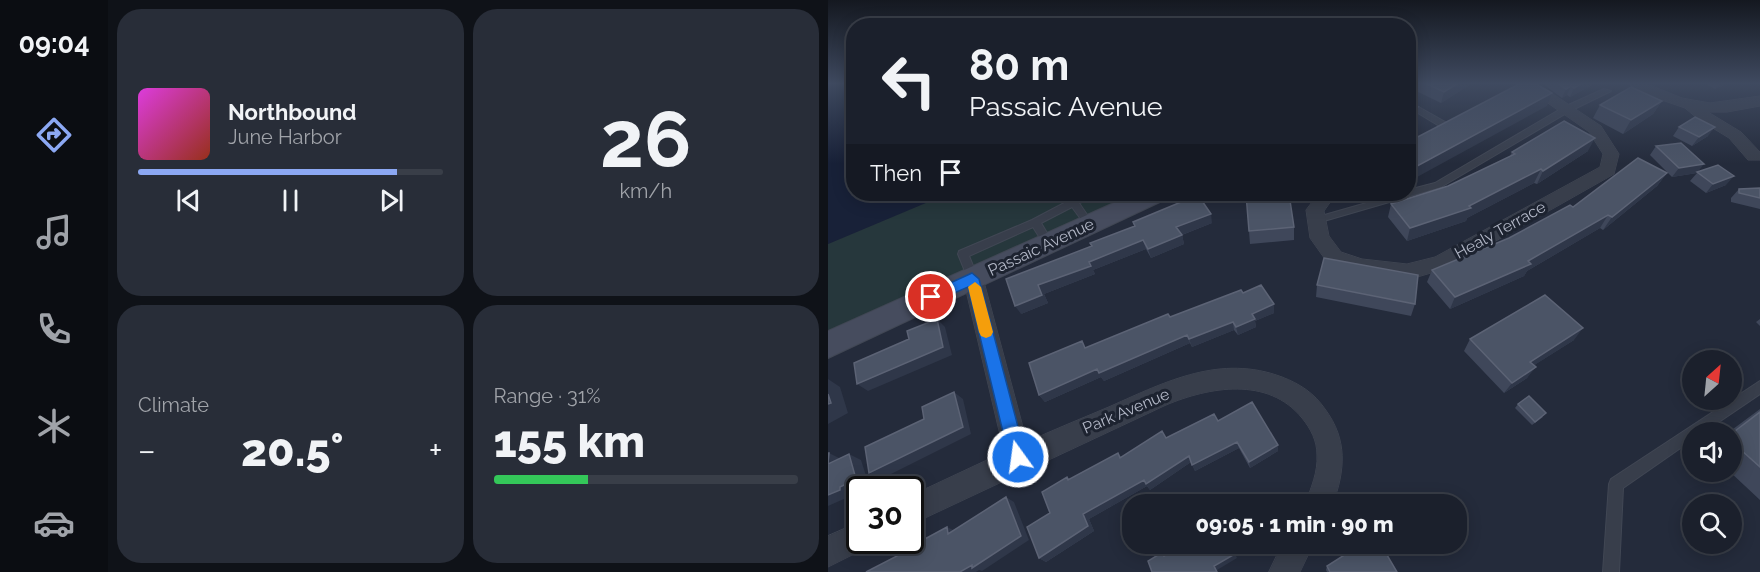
<!DOCTYPE html>
<meta charset="utf-8">
<style>
:root{--surface:#1b202c;--page:#282d38;--text:#f1f3f6;--muted:#a0a3a9;--line:#393e48;--accent:#8ca8f3}
body{margin:0;font-family:Raleway,sans-serif;background:var(--page);color:var(--text);height:100vh;display:flex;flex-direction:column;font-size:22px;white-space:nowrap}
*{box-sizing:border-box;margin:0}
p{font-size:20px;color:var(--muted)}
.icon{flex:none;width:33px;height:33px;fill:none;stroke:currentColor;stroke-width:2;stroke-linecap:round;stroke-linejoin:round}
.map{position:relative;flex:1;overflow:hidden}
.drawer{display:flex;flex-direction:column;gap:9px;padding:9px;background:#0f1218;width:720px}
.drawer>*{flex:none}
.top-card{position:absolute;left:18px;top:18px;width:570px;height:183px;border-radius:24px;box-shadow:0 3px 15px #0003,0 0 0 2px var(--line);background:#1b202c;color:var(--text);overflow:hidden}
.needle{width:39px;rotate:27deg}
.tools{position:absolute;left:854px;top:350px;display:grid;gap:12px}
.tools a{display:grid;place-items:center;width:60px;height:60px;border-radius:50%;background:var(--surface);box-shadow:0 3px 15px #0003,0 0 0 2px var(--line);font-size:30px}
.speed{position:absolute;left:18px;top:476px;display:flex;gap:12px;font-size:30px;font-weight:700;text-align:center}
.speed>*{display:grid;place-content:center;width:78px;height:78px;border-radius:50%;background:var(--surface);box-shadow:0 3px 15px #0003,0 0 0 2px var(--line);line-height:1}
.speed .limit{border:3px solid #111;border-radius:9px;background:#fff;color:#111}
.pin{position:absolute;display:grid;place-items:center;width:51px;height:51px;color:#fff;margin:-26px;border:3px solid #fff;border-radius:50%;box-shadow:0 2px 6px #0007}
.me{position:absolute;width:66px;margin:-33px;rotate:346deg;stroke-linejoin:round;filter:drop-shadow(0 0 4px #0008)}
.turn{display:flex;align-items:center;gap:21px;height:126px;padding:0 24px;font-size:27px}
.turn .icon{width:78px;height:78px;stroke-width:2.5}
.turn b{display:block;font-size:42px;line-height:51px}
.then{display:flex;align-items:center;height:57px;padding:0 24px;background:#0003;gap:12px;font-size:22px}
.big{font-size:45px;font-weight:800;line-height:1.1}
.drawer .tile{flex:1;display:flex;flex-direction:column;justify-content:center;gap:9px;min-width:0;padding:0 21px;border-radius:24px;background:var(--page)}
.drawer .dial{align-items:center;gap:0}
.dial b{font-size:78px;line-height:1}
.song{display:flex;align-items:center;gap:18px}
.cover{width:72px;height:72px;border-radius:9px;background:linear-gradient(135deg,hsl(300 70% 55%),hsl(10 70% 35%))}
.played{height:6px;border-radius:3px;background:linear-gradient(90deg,var(--accent) 85%,var(--line) 85%)}
.keys{display:flex;justify-content:space-around;direction:ltr}
.heat{display:flex;justify-content:space-between;align-items:center;font-size:33px;direction:ltr}
.charge{height:9px;border-radius:4px;background:linear-gradient(90deg,#34c759 31%,var(--line) 0)}
.drawer .tiles{flex:1;display:grid;gap:9px;grid-template-columns:repeat(2,1fr)}
.trip{position:absolute;left:294px;top:494px;width:345px;height:60px;border-radius:24px;background:var(--surface);box-shadow:0 3px 15px #0003,0 0 0 2px var(--line);font-weight:800;line-height:60px;text-align:center}
main{display:flex;flex:1;min-height:0}
.menu{display:flex;flex-direction:column;width:108px;justify-content:space-around;align-items:center;background:#0b0d12;color:var(--muted)}
.menu .icon{width:42px;height:42px}
.menu .on{color:var(--accent)}
.menu b{font-size:27px;color:var(--text)}
.map>svg:first-child{display:block}
.green{fill:#26373c}
.water{fill:#182138}
.lines{fill:none;stroke-linecap:round;stroke-linejoin:round}
.service-casing{stroke:#414754;stroke-width:2}
.minor-casing{stroke:#414754;stroke-width:1}
.secondary-casing{stroke:#414754;stroke-width:2}
.service{fill:#383e4b;fill-rule:evenodd}
.minor{fill:#383e4b;fill-rule:evenodd}
.secondary{fill:#464c5e;fill-rule:evenodd}
.wall{fill:#3f475a}
.shaded-wall{fill:#2f3749}
.building{fill:#4b5466;stroke:#5c6375;stroke-width:1.5}
.route{fill:#1a73e8;stroke:#114b97;stroke-width:1.5}
.slow{fill:#f59e0b}
.labels{text-anchor:middle;dominant-baseline:central;stroke-width:6;stroke-linejoin:round;paint-order:stroke}
.street-label{font-size:16px;fill:#b3b8c7;stroke:#1d2330}
</style>
<main>
<nav class="menu">
<b>09:04</b>
<svg class="icon on" aria-label="directions" viewBox="0 0 24 24"><path d="M12 3l9 9-9 9-9-9zM9 14v-3h6M13 9l2 2-2 2"/></svg>
<svg class="icon" aria-label="music" viewBox="0 0 24 24"><path d="M9 18V5l10-2v13"/><circle cx="6" cy="18" r="3"/><circle cx="16" cy="16" r="3"/></svg>
<svg class="icon" aria-label="phone" viewBox="0 0 24 24"><path d="M5 4h4l2 5-3 2q2 4 5 5l2-3 5 2v4C11 20 4 13 5 4z"/></svg>
<svg class="icon" aria-label="climate" viewBox="0 0 24 24"><path d="M12 3v18M4 7l16 10M4 17L20 7"/></svg>
<svg class="icon" aria-label="car" viewBox="0 0 24 24"><path d="M5 17H2v-5l4-1 3-4h7l3 4 3 1v5h-3M9 17h6M6 11h13"/><circle cx="7" cy="17" r="2"/><circle cx="17" cy="17" r="2"/></svg>
</nav>
<section class="drawer">
<div class="tiles">
<div class="tile">
<div class="song"><i class="cover"></i><div><b>Northbound</b><p>June Harbor</p></div></div>
<div class="played"></div>
<div class="keys"><svg class="icon" aria-label="previous" viewBox="0 0 24 24"><path d="M18 5L8 12l10 7zM5 5v14"/></svg><svg class="icon" aria-label="pause" viewBox="0 0 24 24"><path d="M8 5v14M16 5v14"/></svg><svg class="icon" aria-label="next" viewBox="0 0 24 24"><path d="M6 5l10 7-10 7zM19 5v14"/></svg></div>
</div>
<div class="tile dial"><b>26</b><p>km/h</p></div>
<div class="tile"><p>Climate</p>
<div class="heat"><a>−</a><b class="big">20.5°</b><a>+</a></div>
</div>
<div class="tile"><p>Range · 31%</p><b class="big">155 km</b><div class="charge"></div></div>
</div>
</section>
<div class="map">
<svg width="932" height="572" viewBox="0 0 932 572">
<rect width="100%" height="100%" fill="#242b3b"/>
<path class="green" d="M 119,194 L 309,194 L 0,332 L 0,244 Z"/>
<path class="water" d="M 0,84 L 25,84 L 26,194 L 119,194 L 0,244 Z"/>
<g class="lines">
<defs>
<path id="service" d="M 776,89 L 783,91 L 742,111 L 613,187 L 489,223 L 484,220 L 486,218 L 570,194 L 580,194 L 580,190 L 607,183 L 736,107 Z
M 580,101 L 619,123 L 620,125 L 619,127 L 613,127 L 580,107 Z
M 259,194 L 272,194 L 270,196 L 251,203 L 264,222 L 266,224 L 264,226 L 258,226 L 244,207 L 213,223 L 225,243 L 223,246 L 217,246 L 205,227 L 141,256 L 150,278 L 149,281 L 141,281 L 130,254 L 131,251 L 204,220 L 242,200 Z
M 932,381 L 932,394 L 876,432 L 864,432 L 864,440 L 795,488 L 791,572 L 775,572 L 781,484 L 783,479 Z"/>
<path id="minor" d="M 693,84 L 710,84 L 773,126 L 791,154 L 786,174 L 620,268 L 579,280 L 532,275 L 499,262 L 482,238 L 478,210 L 490,194 L 508,194 L 496,211 L 501,236 L 513,252 L 534,259 L 579,264 L 607,257 L 772,167 L 775,154 L 761,132 Z
M 800,84 L 819,84 L 854,98 L 882,103 L 932,96 L 932,106 L 899,112 L 880,112 L 913,132 L 932,152 L 932,160 L 920,160 L 901,138 L 870,119 L 857,108 L 822,96 Z
M 145,270 L 152,272 L 155,278 L 199,442 C 227,429 255,418 283,406 C 339,381 393,354 454,377 C 472,384 486,393 497,409 C 520,440 517,470 505,504 L 477,504 C 483,488 490,472 489,455 C 489,441 483,429 474,418 C 440,376 381,387 338,405 L 82,525 L 82,496 L 176,452 L 135,278 L 138,272 Z
M 32,522 L 32,540 L 45,540 L 42,546 L 0,567 L 0,536 Z
M 455,543 L 486,543 L 472,572 L 441,572 Z"/>
<path id="secondary" d="M 306,194 L 339,194 L 336,200 L 0,358 L 0,331 Z"/>
</defs>
<use href="#service" class="service-casing"/>
<use href="#minor" class="minor-casing"/>
<use href="#secondary" class="secondary-casing"/>
<use href="#service" class="service"/>
<use href="#minor" class="minor"/>
<use href="#secondary" class="secondary"/>
</g>
<path class="wall" d="M 580,84 L 643,84 L 613,103 L 580,87 Z
M 715,84 L 766,84 L 742,97 L 739,95 L 734,98 Z
M 878,84 L 899,84 L 887,89 Z
M 834,101 L 825,114 L 795,134 L 765,118 L 772,105 Z
M 851,127 L 880,136 L 864,146 L 845,136 Z
M 828,146 L 869,172 L 898,185 L 878,193 L 862,181 L 869,173 L 844,177 L 822,155 Z
M 760,151 L 709,184 L 706,183 L 639,218 L 638,221 L 579,241 L 560,217 L 563,204 L 620,186 L 682,156 L 684,152 Z
M 839,173 L 829,186 L 775,230 L 772,228 L 699,271 L 696,276 L 622,309 L 599,282 L 604,270 L 681,238 L 745,207 Z
M 932,188 L 932,209 L 903,202 L 903,198 L 911,189 Z
M 418,194 L 466,227 L 466,240 L 422,244 Z
M 305,222 L 384,223 L 354,235 L 356,244 L 323,258 L 318,249 L 265,270 L 267,274 L 216,294 L 220,303 L 193,314 L 264,246 L 306,226 Z
M 489,285 L 587,304 L 583,316 L 488,297 Z
M 415,293 L 446,313 L 427,321 L 428,327 L 410,335 L 406,330 L 364,347 L 362,343 L 276,381 L 273,377 L 217,402 L 211,395 L 258,348 L 342,317 Z
M 932,319 L 932,326 L 928,322 Z
M 642,339 L 746,340 L 706,365 L 699,378 L 676,393 L 636,351 Z
M 690,404 L 715,417 L 704,425 L 687,408 Z
M 932,409 L 932,500 L 901,471 L 903,471 L 903,432 L 901,432 Z
M 390,421 L 450,451 L 422,468 L 411,448 L 367,471 L 363,462 L 322,490 L 319,486 L 261,519 L 266,531 L 218,562 L 211,558 L 222,513 L 239,477 L 242,479 L 290,453 L 293,457 L 338,438 Z
M 523,543 L 552,543 L 569,572 L 499,572 L 498,570 L 499,566 L 525,550 L 522,545 Z"/>
<path class="shaded-wall" d="M 629,84 L 643,84 L 613,103 L 616,92 Z
M 753,84 L 766,84 L 742,97 L 746,88 Z
M 891,84 L 899,84 L 887,89 Z
M 743,86 L 739,95 L 734,98 L 738,89 Z
M 724,93 L 719,106 L 580,182 L 580,171 Z
M 834,101 L 825,114 L 795,134 L 803,120 Z
M 590,107 L 587,120 L 580,125 L 580,113 Z
M 887,127 L 880,136 L 864,146 L 871,137 Z
M 767,138 L 760,151 L 709,184 L 715,171 Z
M 876,164 L 869,173 L 844,177 L 851,168 Z
M 713,169 L 706,183 L 639,218 L 638,221 L 579,241 L 582,228 L 641,206 Z
M 839,173 L 829,186 L 775,230 L 784,217 Z
M 906,176 L 898,185 L 878,193 L 885,184 Z
M 383,214 L 384,223 L 351,236 L 348,227 Z
M 780,215 L 772,228 L 699,271 L 696,276 L 622,309 L 627,297 L 700,261 Z
M 354,235 L 356,244 L 323,258 L 320,249 Z
M 315,240 L 318,249 L 265,270 L 267,274 L 216,294 L 220,303 L 193,314 L 187,306 L 210,285 L 261,262 Z
M 446,304 L 446,313 L 427,321 L 428,327 L 410,335 L 408,327 L 424,314 Z
M 109,319 L 117,327 L 124,355 L 40,391 L 29,384 Z
M 405,322 L 406,330 L 364,347 L 361,339 Z
M 755,328 L 746,340 L 694,373 L 702,362 Z
M 359,335 L 362,343 L 276,381 L 273,377 L 217,402 L 211,395 L 269,369 Z
M 708,367 L 699,378 L 676,393 L 684,383 Z
M 0,379 L 12,387 L 20,413 L 0,424 Z
M 126,392 L 135,399 L 143,434 L 53,479 L 41,473 Z
M 409,442 L 411,448 L 367,471 L 364,465 Z
M 450,445 L 450,451 L 422,468 L 421,462 Z
M 1,453 L 13,459 L 0,464 Z
M 21,454 L 33,460 L 41,485 L 25,493 L 25,495 L 0,506 L 0,495 Z
M 361,456 L 363,462 L 322,490 L 319,486 L 261,519 L 266,531 L 218,562 L 211,558 L 255,514 L 316,480 Z
M 178,497 L 186,502 L 201,540 L 154,571 L 151,570 L 148,572 L 132,572 L 144,565 Z
M 119,527 L 129,532 L 120,534 Z
M 402,543 L 409,558 L 389,570 L 390,572 L 389,572 L 386,566 Z"/>
<path class="building" d="M 599,84 L 629,84 L 616,92 Z
M 691,84 L 708,84 L 724,93 L 580,171 L 580,142 Z
M 731,84 L 753,84 L 746,88 L 743,86 L 738,89 Z
M 803,87 L 834,101 L 803,120 L 772,105 Z
M 580,103 L 590,107 L 580,113 Z
M 867,117 L 887,127 L 871,137 L 851,127 Z
M 736,121 L 767,138 L 715,171 L 713,169 L 641,206 L 643,208 L 582,228 L 563,204 L 620,186 L 687,154 L 684,152 Z
M 853,143 L 876,164 L 851,168 L 828,146 Z
M 810,158 L 839,173 L 784,217 L 780,215 L 700,261 L 703,264 L 627,297 L 604,270 L 681,238 L 742,205 L 745,207 Z
M 890,165 L 906,176 L 885,184 L 869,172 Z
M 932,188 L 932,198 L 911,193 L 911,189 Z
M 418,194 L 461,194 L 466,227 L 421,231 Z
M 370,195 L 383,214 L 348,227 L 354,235 L 320,249 L 315,240 L 261,262 L 263,266 L 210,285 L 214,295 L 187,306 L 178,279 L 264,246 L 262,243 L 307,226 L 305,222 Z
M 496,258 L 590,275 L 587,304 L 489,285 Z
M 433,285 L 446,304 L 424,314 L 427,319 L 408,327 L 405,322 L 361,339 L 359,335 L 271,373 L 269,369 L 211,395 L 201,363 L 254,341 L 257,348 L 340,314 L 342,317 L 413,290 L 415,293 Z
M 717,295 L 755,328 L 702,362 L 708,367 L 684,383 L 642,339 Z
M 109,319 L 115,347 L 29,384 L 26,363 L 81,339 L 79,331 Z
M 126,392 L 135,427 L 41,473 L 37,447 L 96,419 L 94,407 Z
M 0,394 L 3,403 L 0,404 Z
M 701,396 L 718,413 L 707,422 L 690,404 Z
M 424,402 L 450,445 L 421,462 L 409,442 L 364,465 L 361,456 L 318,484 L 316,480 L 255,514 L 260,526 L 211,558 L 199,527 L 222,513 L 214,492 L 239,477 L 240,480 L 290,453 L 292,458 L 334,431 L 338,438 L 386,414 L 390,421 Z
M 932,412 L 932,467 L 903,441 L 903,434 Z
M 0,453 L 1,453 L 0,464 L 21,454 L 28,479 L 12,487 L 12,490 L 0,495 Z
M 178,497 L 193,536 L 144,568 L 144,565 L 132,572 L 38,572 L 69,556 L 69,554 L 119,527 L 120,534 Z
M 359,543 L 402,543 L 407,554 L 386,566 L 389,572 L 324,572 L 320,561 L 335,552 L 336,556 Z
M 526,543 L 552,543 L 569,572 L 502,572 L 499,566 L 529,547 Z"/>
<linearGradient id="sky" x2="0" y2="1"><stop stop-color="#141820"/><stop offset="0.51" stop-color="#3f4a60"/><stop offset="1" stop-color="#3f4a60" stop-opacity="0"/></linearGradient>
<rect width="932" height="164" fill="url(#sky)"/>
<path class="route" d="M 144,273 L 151,279 L 198,457 L 196,463 L 190,466 L 184,463 L 181,457 L 140,287 L 103,303 L 96,297 L 98,294 Z"/>
<path class="slow" d="M 147,282 L 153,287 L 165,332 L 163,336 L 158,338 L 153,336 L 151,332 L 140,287 Z"/>
<g class="labels">
<g class="street-label">
<text transform="translate(672 230) rotate(-29)">Healy Terrace</text>
<text transform="translate(213 247) rotate(-25)">Passaic Avenue</text>
<text transform="translate(298 411) rotate(-23)">Park Avenue</text>
</g>
</g>
</svg>
<div class="tools">
<a><svg class="needle" viewBox="-14 -14 28 28"><path d="M0-13l5 13h-10z" fill="#e53935"/><path d="M0 13l5-13h-10z" fill="#a0a3a9"/></svg></a>
<a><svg class="icon" aria-label="sound" viewBox="0 0 24 24"><path d="M4 9h4l5-4v14l-5-4H4zM17 9q2 3 0 6"/></svg></a>
<a><svg class="icon" aria-label="search" viewBox="0 0 24 24"><circle cx="10" cy="10" r="6"/><path d="M15 15l6 6"/></svg></a>
</div>
<div class="speed"><div class="limit">30</div></div>
<div class="pin" style="left:103px;top:297px;background:#d93025"><svg class="icon" aria-label="arrive" viewBox="0 0 24 24"><path d="M6 21V4h12l-3 4 3 4H6"/></svg></div>
<svg class="me" style="left:190px;top:457px" viewBox="-20 -20 40 40"><circle r="17" fill="#1a73e8" stroke="#fff" stroke-width="3"/><path d="M0-11L8 9 0 5-8 9z" fill="#fff"/></svg>
<div class="trip">09:05 · 1 min · 90 m</div>
<div class="top-card">
<div class="turn"><svg class="icon" aria-label="left" viewBox="0 0 24 24"><path d="M17 20v-9H6M10 6l-5 5 5 5"/></svg><div><b>80 m</b>Passaic Avenue</div></div>
<div class="then">Then<svg class="icon" aria-label="arrive" viewBox="0 0 24 24"><path d="M6 21V4h12l-3 4 3 4H6"/></svg></div>
</div>
</div>
</main>
